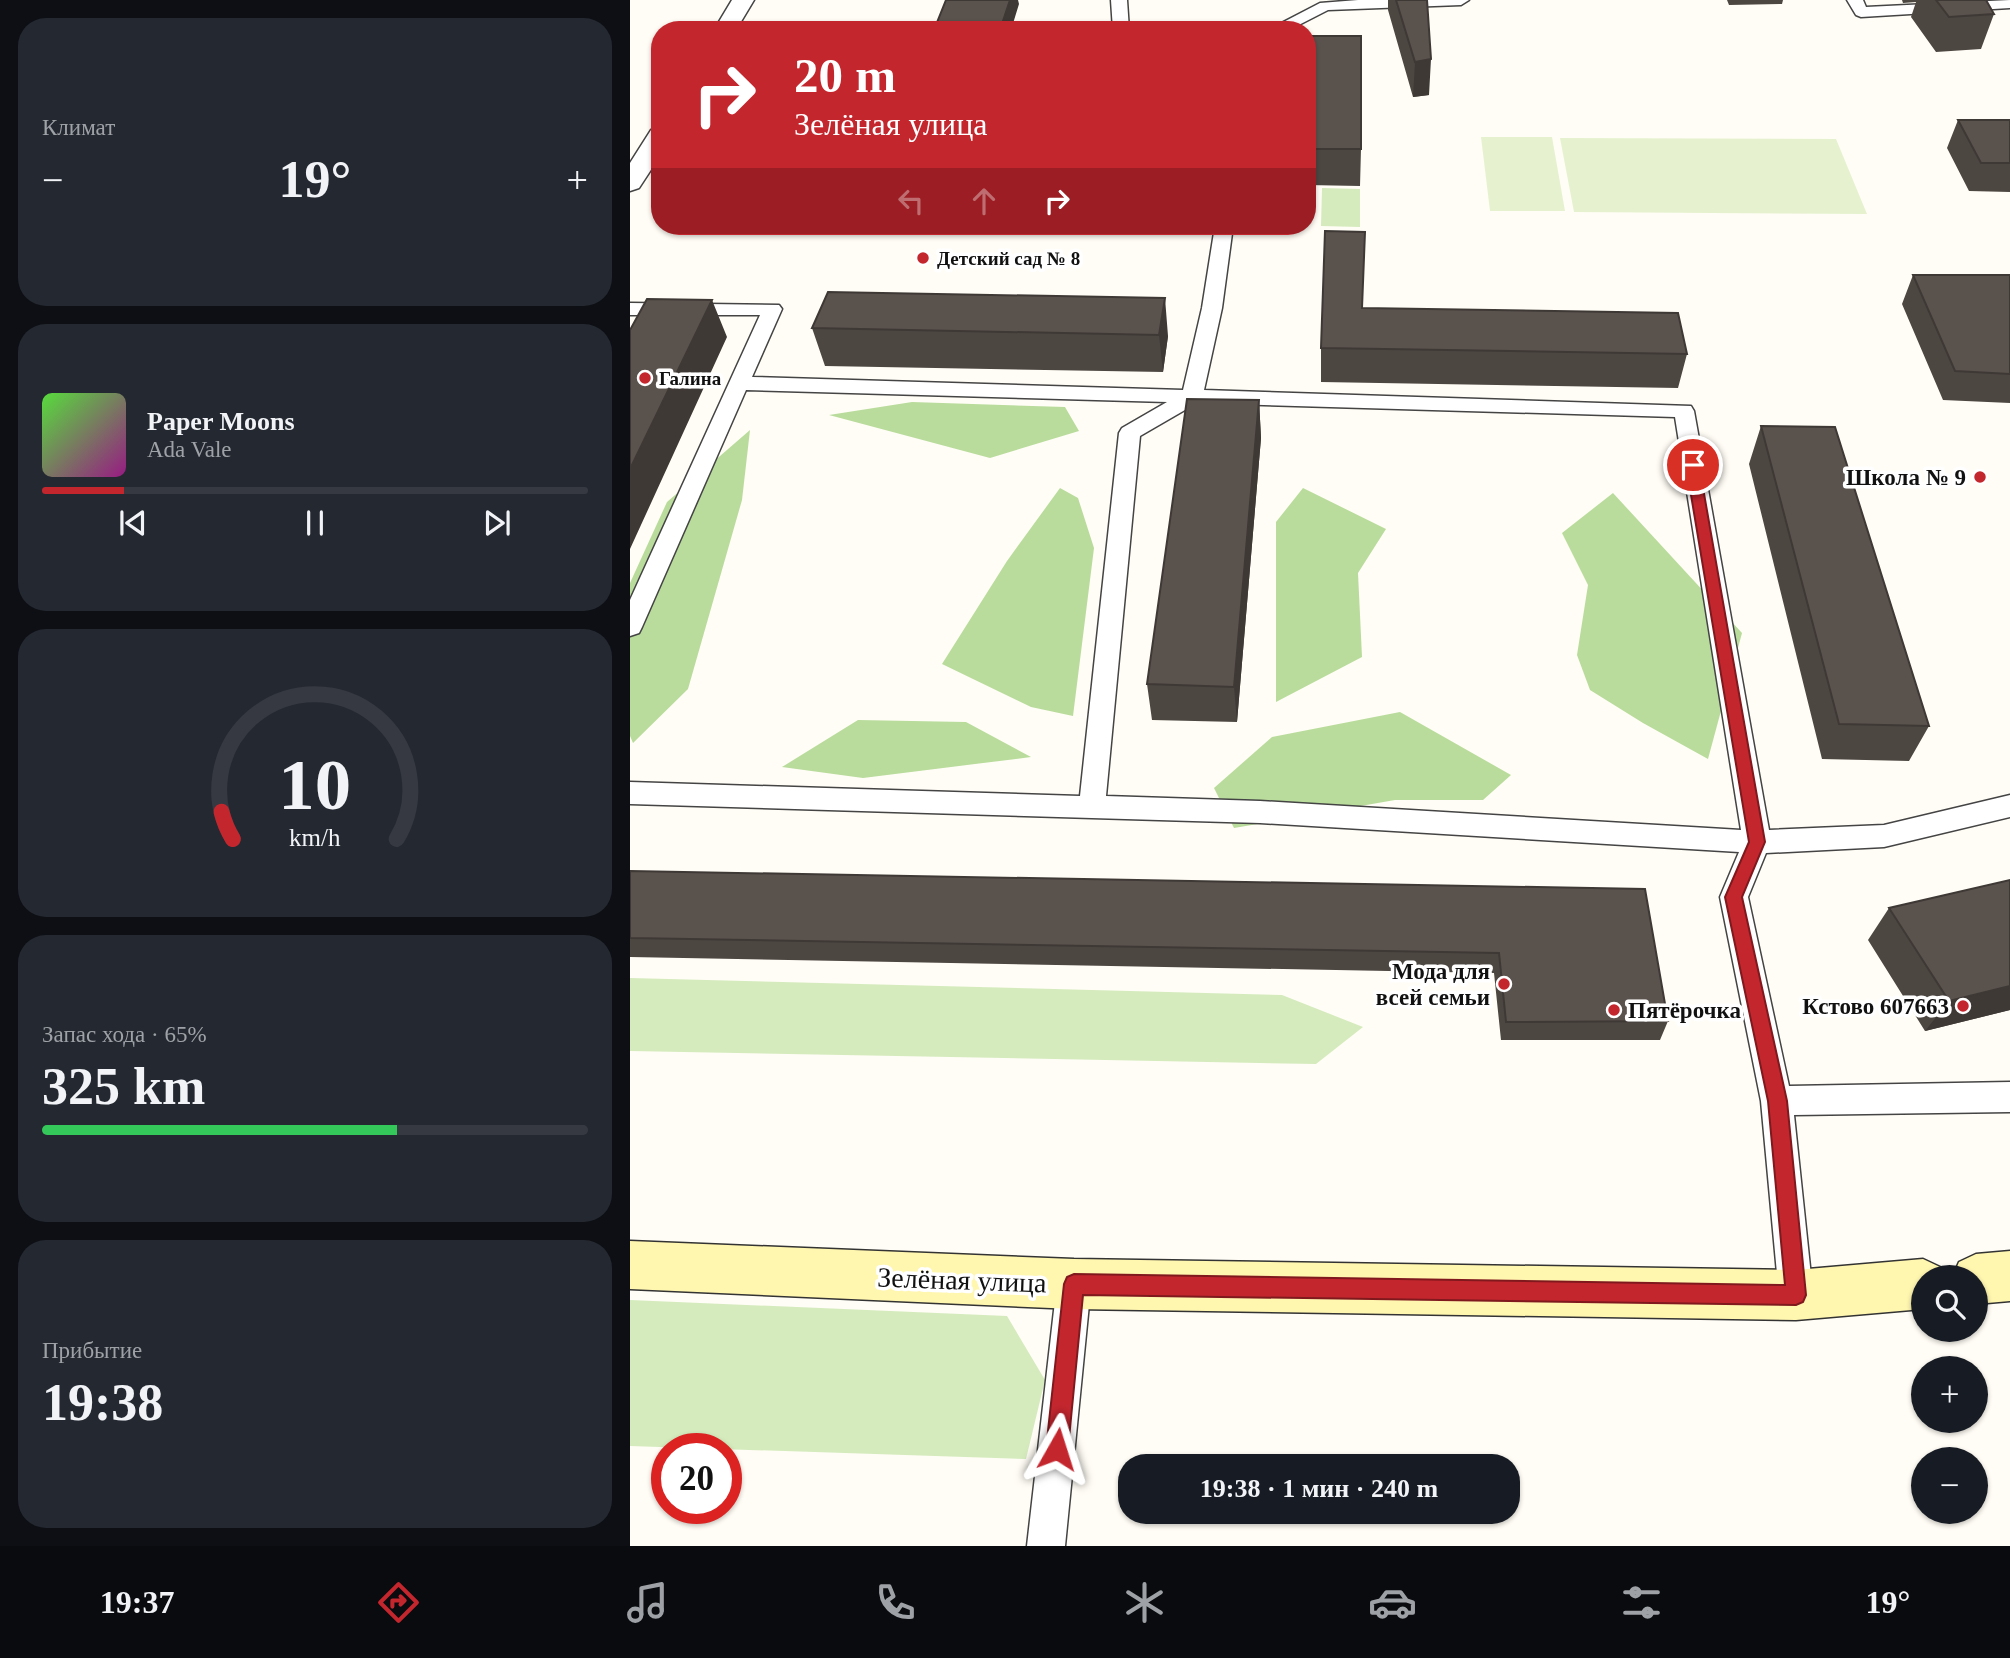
<!DOCTYPE html>
<html lang="ru">
<meta charset="utf-8">
<style>
:root{--surface:#171b24;--page:#242831;--text:#f1f3f6;--muted:#9ea1a6;--line:#363941;--accent:#c4262e}
body{margin:0;font-family:"Times New Roman",serif;background:var(--page);color:var(--text);height:100vh;display:flex;flex-direction:column;font-size:26px;white-space:nowrap}
*{box-sizing:border-box;margin:0}
p{font-size:23px;color:var(--muted)}
.icon{flex:none;width:38px;height:38px;fill:none;stroke:currentColor;stroke-width:2;stroke-linecap:round;stroke-linejoin:round}
.map{position:relative;flex:1;overflow:hidden}
.drawer{display:flex;flex-direction:column;gap:18px;padding:18px;background:#0d0f14;width:630px}
.drawer>*{flex:none}
.guide{position:absolute;left:21px;top:21px;width:665px;height:214px;border-radius:28px;box-shadow:0 2px 5px #0004;background:#c4262e;color:#fff;overflow:hidden}
.controls{position:absolute;left:1281px;top:1265px;display:grid;gap:14px}
.controls a{display:grid;place-items:center;width:77px;height:77px;border-radius:50%;background:var(--surface);box-shadow:0 2px 5px #0004;font-size:35px}
.speed{position:absolute;left:21px;top:1433px;display:flex;gap:14px;font-size:35px;font-weight:700;text-align:center}
.speed>*{display:grid;place-content:center;width:91px;height:91px;border-radius:50%;background:var(--surface);box-shadow:0 2px 5px #0004;line-height:1}
.speed .limit{border:10px solid #d22;background:#fff;color:#111}
.pin{position:absolute;display:grid;place-items:center;width:60px;height:60px;color:#fff;margin:-30px;border:4px solid #fff;border-radius:50%;box-shadow:0 2px 7px #0007}
.me{position:absolute;width:77px;margin:-38px;rotate:6deg;stroke-linejoin:round;filter:drop-shadow(0 0 5px #0008)}
.turn{display:flex;align-items:center;gap:24px;height:147px;padding:0 28px;font-size:32px}
.turn .icon{width:91px;height:91px;stroke-width:2.5}
.turn b{display:block;font-size:49px;line-height:60px}
.lanes{display:flex;align-items:center;height:66px;padding:0 28px;background:#0003;justify-content:center;gap:35px;direction:ltr}
.lanes .off{opacity:.35}
.big{font-size:52px;font-weight:600;line-height:1.1}
.drawer .tile{flex:1;display:flex;flex-direction:column;justify-content:center;gap:10px;min-width:0;padding:0 24px;border-radius:28px;background:var(--page)}
.drawer .dial{align-items:center;gap:0}
.dial svg{height:182px;overflow:visible;fill:none;stroke:var(--line);stroke-width:7;stroke-linecap:round;text-anchor:middle}
.dial text{fill:var(--text);stroke:none}
.song{display:flex;align-items:center;gap:21px}
.cover{width:84px;height:84px;border-radius:10px;background:linear-gradient(135deg,hsl(110 70% 55%),hsl(310 70% 35%))}
.played{height:7px;border-radius:4px;background:linear-gradient(90deg,var(--accent) 15%,var(--line) 15%)}
.keys{display:flex;justify-content:space-around;direction:ltr}
.heat{display:flex;justify-content:space-between;align-items:center;font-size:38px;direction:ltr}
.charge{height:10px;border-radius:5px;background:linear-gradient(90deg,#34c759 65%,var(--line) 0)}
.trip{position:absolute;left:488px;top:1454px;width:402px;height:70px;border-radius:28px;background:var(--surface);box-shadow:0 2px 5px #0004;font-weight:600;line-height:70px;text-align:center}
.menu{display:flex;height:112px;justify-content:space-around;align-items:center;background:#090b0e;color:var(--muted)}
.menu .icon{width:49px;height:49px}
.menu .current{color:var(--accent)}
.menu b{font-size:32px;color:var(--text)}
main{display:flex;flex:1;min-height:0}
.map>svg:first-child{display:block}
.green{fill:#d5ebbd}
.forest{fill:#b9dc9c}
.pitch{fill:#e6f2cf}
.lines{fill:none;stroke-linecap:round;stroke-linejoin:round}
.lane-casing{stroke:#444;stroke-width:3}
.street-casing{stroke:#444;stroke-width:3}
.secondary-casing{stroke:#333;stroke-width:3}
.lane{fill:#fff;fill-rule:evenodd}
.street{fill:#fff;fill-rule:evenodd}
.secondary{fill:#fff6b0;fill-rule:evenodd}
.wall{fill:#4d4742}
.shaded-wall{fill:#3f3936}
.building{fill:#5a524d;stroke:#3f3936;stroke-width:2}
.route{fill:#c4262e;stroke:#7f191e;stroke-width:2}
.poi-dot{fill:#c4262e;stroke:#fff;stroke-width:2.5}
.labels{text-anchor:middle;dominant-baseline:central;stroke-width:7;stroke-linejoin:round;paint-order:stroke}
.far-poi-label{font-size:19px;font-weight:bold;fill:#111;stroke:#fff;text-anchor:start}
.poi-label{font-size:23px;font-weight:bold;fill:#111;stroke:#fff;text-anchor:end}
.near-street-label{font-size:28px;fill:#111;stroke:#fff}
</style>
<main>
<section class="drawer">
<div class="tile"><p>Климат</p>
<div class="heat"><a>−</a><b class="big">19°</b><a>+</a></div>
</div>
<div class="tile">
<div class="song"><i class="cover"></i><div><b>Paper Moons</b><p>Ada Vale</p></div></div>
<div class="played"></div>
<div class="keys"><svg class="icon" aria-label="previous" viewBox="0 0 24 24"><path d="M18 5L8 12l10 7zM5 5v14"/></svg><svg class="icon" aria-label="pause" viewBox="0 0 24 24"><path d="M8 5v14M16 5v14"/></svg><svg class="icon" aria-label="next" viewBox="0 0 24 24"><path d="M6 5l10 7-10 7zM19 5v14"/></svg></div>
</div>
<div class="tile dial"><svg viewBox="0 0 100 80">
<path d="M14 69A42 42 0 1 1 86 69"/>
<path d="M14 69A42 42 0 0 1 9 57" stroke="#c4262e"/>
<text x="50" y="56" font-size="32" font-weight="700">10</text>
<text x="50" y="72" font-size="11">km/h</text>
</svg></div>
<div class="tile"><p>Запас хода · 65%</p><b class="big">325 km</b><div class="charge"></div></div>
<div class="tile"><p>Прибытие</p><b class="big">19:38</b></div>
</section>
<div class="map">
<svg width="1380" height="1546" viewBox="0 0 1380 1546">
<rect width="100%" height="100%" fill="#fffdf5"/>
<path class="green" d="M 692,188 L 730,189 L 730,227 L 691,226 Z
M 0,978 L 652,995 L 733,1027 L 686,1064 L 0,1051 Z
M 0,1300 L 377,1316 L 415,1380 L 396,1459 L 0,1446 Z"/>
<path class="forest" d="M 282,402 L 435,407 L 449,431 L 360,458 L 199,415 Z
M 120,430 L 112,500 L 58,689 L 3,743 L 0,736 L 0,583 L 37,502 Z
M 430,488 L 448,498 L 464,548 L 443,716 L 401,707 L 312,664 L 377,561 Z
M 673,488 L 756,529 L 728,573 L 732,657 L 646,702 L 646,522 Z
M 983,493 L 1112,633 L 1078,759 L 1013,723 L 960,690 L 947,655 L 958,585 L 932,533 Z
M 770,712 L 881,775 L 853,800 L 765,800 L 604,828 L 584,788 L 642,737 Z
M 228,720 L 336,722 L 401,757 L 233,778 L 152,767 Z"/>
<path class="pitch" d="M 851,137 L 922,137 L 935,211 L 860,211 Z
M 930,138 L 1206,139 L 1237,214 L 944,212 Z"/>
<g class="lines">
<defs>
<path id="lane" d="M 481,0 L 497,0 L 499,30 L 483,30 Z
M 728,0 L 839,0 L 831,5 L 698,10 L 659,30 L 638,30 L 690,3 Z
M 1217,0 L 1233,0 L 1236,7 L 1380,0 L 1380,8 L 1231,17 L 1226,15 Z
M 585,226 L 603,226 L 592,308 L 574,390 L 1061,406 L 1064,411 L 1139,830 L 1254,825 L 1380,795 L 1380,817 L 1254,847 L 1136,853 L 1118,897 L 1159,1086 L 1380,1082 L 1380,1112 L 1164,1115 L 1183,1295 L 1178,1307 L 1166,1312 L 1154,1307 L 1149,1295 L 1131,1101 L 1090,897 L 1109,852 L 630,823 L 0,804 L 0,782 L 450,796 L 489,433 L 492,428 L 537,402 L 116,390 L 12,627 L 9,633 L 0,636 L 0,600 L 130,315 L 0,315 L 0,303 L 149,305 L 152,309 L 122,377 L 553,390 L 572,308 ZM 567,403 L 1045,417 L 1111,830 L 630,801 L 476,796 L 510,436 Z
M 444,1267 L 456,1272 L 461,1284 L 435,1546 L 397,1546 L 427,1284 L 432,1272 Z"/>
<path id="street" d="M 102,0 L 124,0 L 106,30 L 84,30 Z
M 30,128 L 30,156 L 9,188 L 0,191 L 0,163 L 21,130 Z"/>
<path id="secondary" d="M 0,1241 L 444,1259 L 1166,1270 L 1293,1259 L 1310,1267 L 1315,1278 L 1293,1278 L 1293,1309 L 1166,1320 L 444,1309 L 0,1289 Z
M 1380,1251 L 1380,1301 L 1346,1304 L 1346,1278 L 1322,1278 L 1329,1262 L 1346,1254 Z"/>
</defs>
<use href="#lane" class="lane-casing"/>
<use href="#street" class="street-casing"/>
<use href="#secondary" class="secondary-casing"/>
<use href="#lane" class="lane"/>
<use href="#street" class="street"/>
<use href="#secondary" class="secondary"/>
</g>
<path class="wall" d="M 758,0 L 797,0 L 799,95 L 783,97 L 758,10 Z
M 1097,0 L 1153,0 L 1152,4 L 1099,5 Z
M 1272,0 L 1356,0 L 1364,14 L 1351,49 L 1306,52 L 1281,17 L 1286,2 L 1273,3 Z
M 677,70 L 731,149 L 730,186 L 677,185 Z
M 1328,120 L 1380,120 L 1380,192 L 1339,191 L 1317,148 Z
M 1283,275 L 1380,275 L 1380,403 L 1313,400 L 1272,304 Z
M 198,292 L 538,336 L 533,372 L 195,366 L 182,328 Z
M 732,308 L 1057,354 L 1048,388 L 691,382 L 691,348 Z
M 629,400 L 631,438 L 607,722 L 522,720 L 517,684 Z
M 1131,426 L 1299,726 L 1279,761 L 1192,759 L 1119,464 Z
M 0,871 L 1015,889 L 1038,1021 L 1030,1040 L 871,1040 L 864,973 L 0,957 Z
M 1380,880 L 1380,1010 L 1295,1031 L 1238,940 L 1259,908 Z"/>
<path class="shaded-wall" d="M 380,0 L 388,0 L 389,4 L 381,30 L 370,30 Z
M 801,59 L 799,95 L 783,97 L 785,62 Z
M 535,298 L 538,336 L 533,372 L 529,335 Z
M 82,300 L 97,337 L 0,549 L 0,469 Z
M 629,400 L 631,438 L 607,722 L 604,687 Z
M 1380,986 L 1380,1010 L 1295,1031 L 1319,1001 Z"/>
<path class="building" d="M 316,0 L 380,0 L 370,30 L 304,30 Z
M 766,0 L 797,0 L 801,59 L 785,62 Z
M 1306,0 L 1356,0 L 1364,14 L 1319,17 Z
M 679,36 L 731,36 L 731,149 L 677,149 L 677,70 Z
M 1328,120 L 1380,120 L 1380,163 L 1351,163 Z
M 695,231 L 735,232 L 732,308 L 1048,313 L 1057,354 L 691,348 Z
M 1283,275 L 1380,275 L 1380,374 L 1325,371 Z
M 198,292 L 535,298 L 529,335 L 182,328 Z
M 17,299 L 82,300 L 0,469 L 0,330 Z
M 557,399 L 629,400 L 604,687 L 517,684 Z
M 1131,426 L 1205,427 L 1299,726 L 1209,724 Z
M 0,871 L 1015,889 L 1038,1021 L 876,1022 L 869,953 L 0,938 Z
M 1380,880 L 1380,986 L 1319,1001 L 1259,908 Z"/>
<path class="route" d="M 1063,460 L 1069,465 L 1135,842 L 1112,897 L 1157,1101 L 1176,1295 L 1173,1302 L 1166,1305 L 453,1295 L 438,1449 L 434,1456 L 427,1460 L 419,1456 L 416,1449 L 434,1284 L 437,1277 L 444,1274 L 1155,1285 L 1138,1101 L 1095,897 L 1119,842 L 1056,465 Z"/>
<g class="poi-dot">
<circle cx="293" cy="258" r="7"/>
<circle cx="15" cy="378" r="7"/>
<circle cx="1350" cy="477" r="7"/>
<circle cx="874" cy="984" r="7"/>
<circle cx="1333" cy="1006" r="7"/>
<circle cx="984" cy="1010" r="7"/>
</g>
<g class="labels">
<g class="far-poi-label">
<text x="307" y="258">Детский сад № 8</text>
<text x="29" y="378">Галина</text>
</g>
<g class="poi-label">
<text x="1336" y="477">Школа № 9</text>
<text x="860" y="971">Мода для<tspan x="860" dy="26">всей семьи</tspan></text>
<text x="1319" y="1006">Кстово 607663</text>
<text x="998" y="1010" text-anchor="start">Пятёрочка</text>
</g>
<g class="near-street-label">
<text transform="translate(332 1280) rotate(2)">Зелёная улица</text>
</g>
</g>
</svg>
<div class="controls">
<a><svg class="icon" aria-label="search" viewBox="0 0 24 24"><circle cx="10" cy="10" r="6"/><path d="M15 15l6 6"/></svg></a>
<a>+</a>
<a>−</a>
</div>
<div class="speed"><div class="limit">20</div></div>
<div class="pin" style="left:1063px;top:465px;background:#d93025"><svg class="icon" aria-label="arrive" viewBox="0 0 24 24"><path d="M6 21V4h12l-3 4 3 4H6"/></svg></div>
<svg class="me" style="left:427px;top:1449px" viewBox="-20 -20 40 40"><path d="M0-17L14 15 0 8-14 15z" fill="#c4262e" stroke="#fff" stroke-width="4"/></svg>
<div class="trip">19:38 · 1 мин · 240 m</div>
<div class="guide">
<div class="turn"><svg class="icon" aria-label="right" viewBox="0 0 24 24"><path d="M7 20v-9h11M14 6l5 5-5 5"/></svg><div><b>20 m</b>Зелёная улица</div></div>
<div class="lanes"><svg class="icon off" aria-label="left" viewBox="0 0 24 24"><path d="M17 20v-9H6M10 6l-5 5 5 5"/></svg><svg class="icon off" aria-label="ahead" viewBox="0 0 24 24"><path d="M12 20V5M6 11l6-6 6 6"/></svg><svg class="icon" aria-label="right" viewBox="0 0 24 24"><path d="M7 20v-9h11M14 6l5 5-5 5"/></svg></div>
</div>
</div>
</main>
<nav class="menu">
<b>19:37</b>
<svg class="icon current" aria-label="directions" viewBox="0 0 24 24"><path d="M12 3l9 9-9 9-9-9zM9 14v-3h6M13 9l2 2-2 2"/></svg>
<svg class="icon" aria-label="music" viewBox="0 0 24 24"><path d="M9 18V5l10-2v13"/><circle cx="6" cy="18" r="3"/><circle cx="16" cy="16" r="3"/></svg>
<svg class="icon" aria-label="phone" viewBox="0 0 24 24"><path d="M5 4h4l2 5-3 2q2 4 5 5l2-3 5 2v4C11 20 4 13 5 4z"/></svg>
<svg class="icon" aria-label="climate" viewBox="0 0 24 24"><path d="M12 3v18M4 7l16 10M4 17L20 7"/></svg>
<svg class="icon" aria-label="car" viewBox="0 0 24 24"><path d="M5 17H2v-5l4-1 3-4h7l3 4 3 1v5h-3M9 17h6M6 11h13"/><circle cx="7" cy="17" r="2"/><circle cx="17" cy="17" r="2"/></svg>
<svg class="icon" aria-label="filters" viewBox="0 0 24 24"><path d="M4 7h16M4 17h16"/><circle cx="9" cy="7" r="2"/><circle cx="15" cy="17" r="2"/></svg>
<b>19°</b>
</nav>
